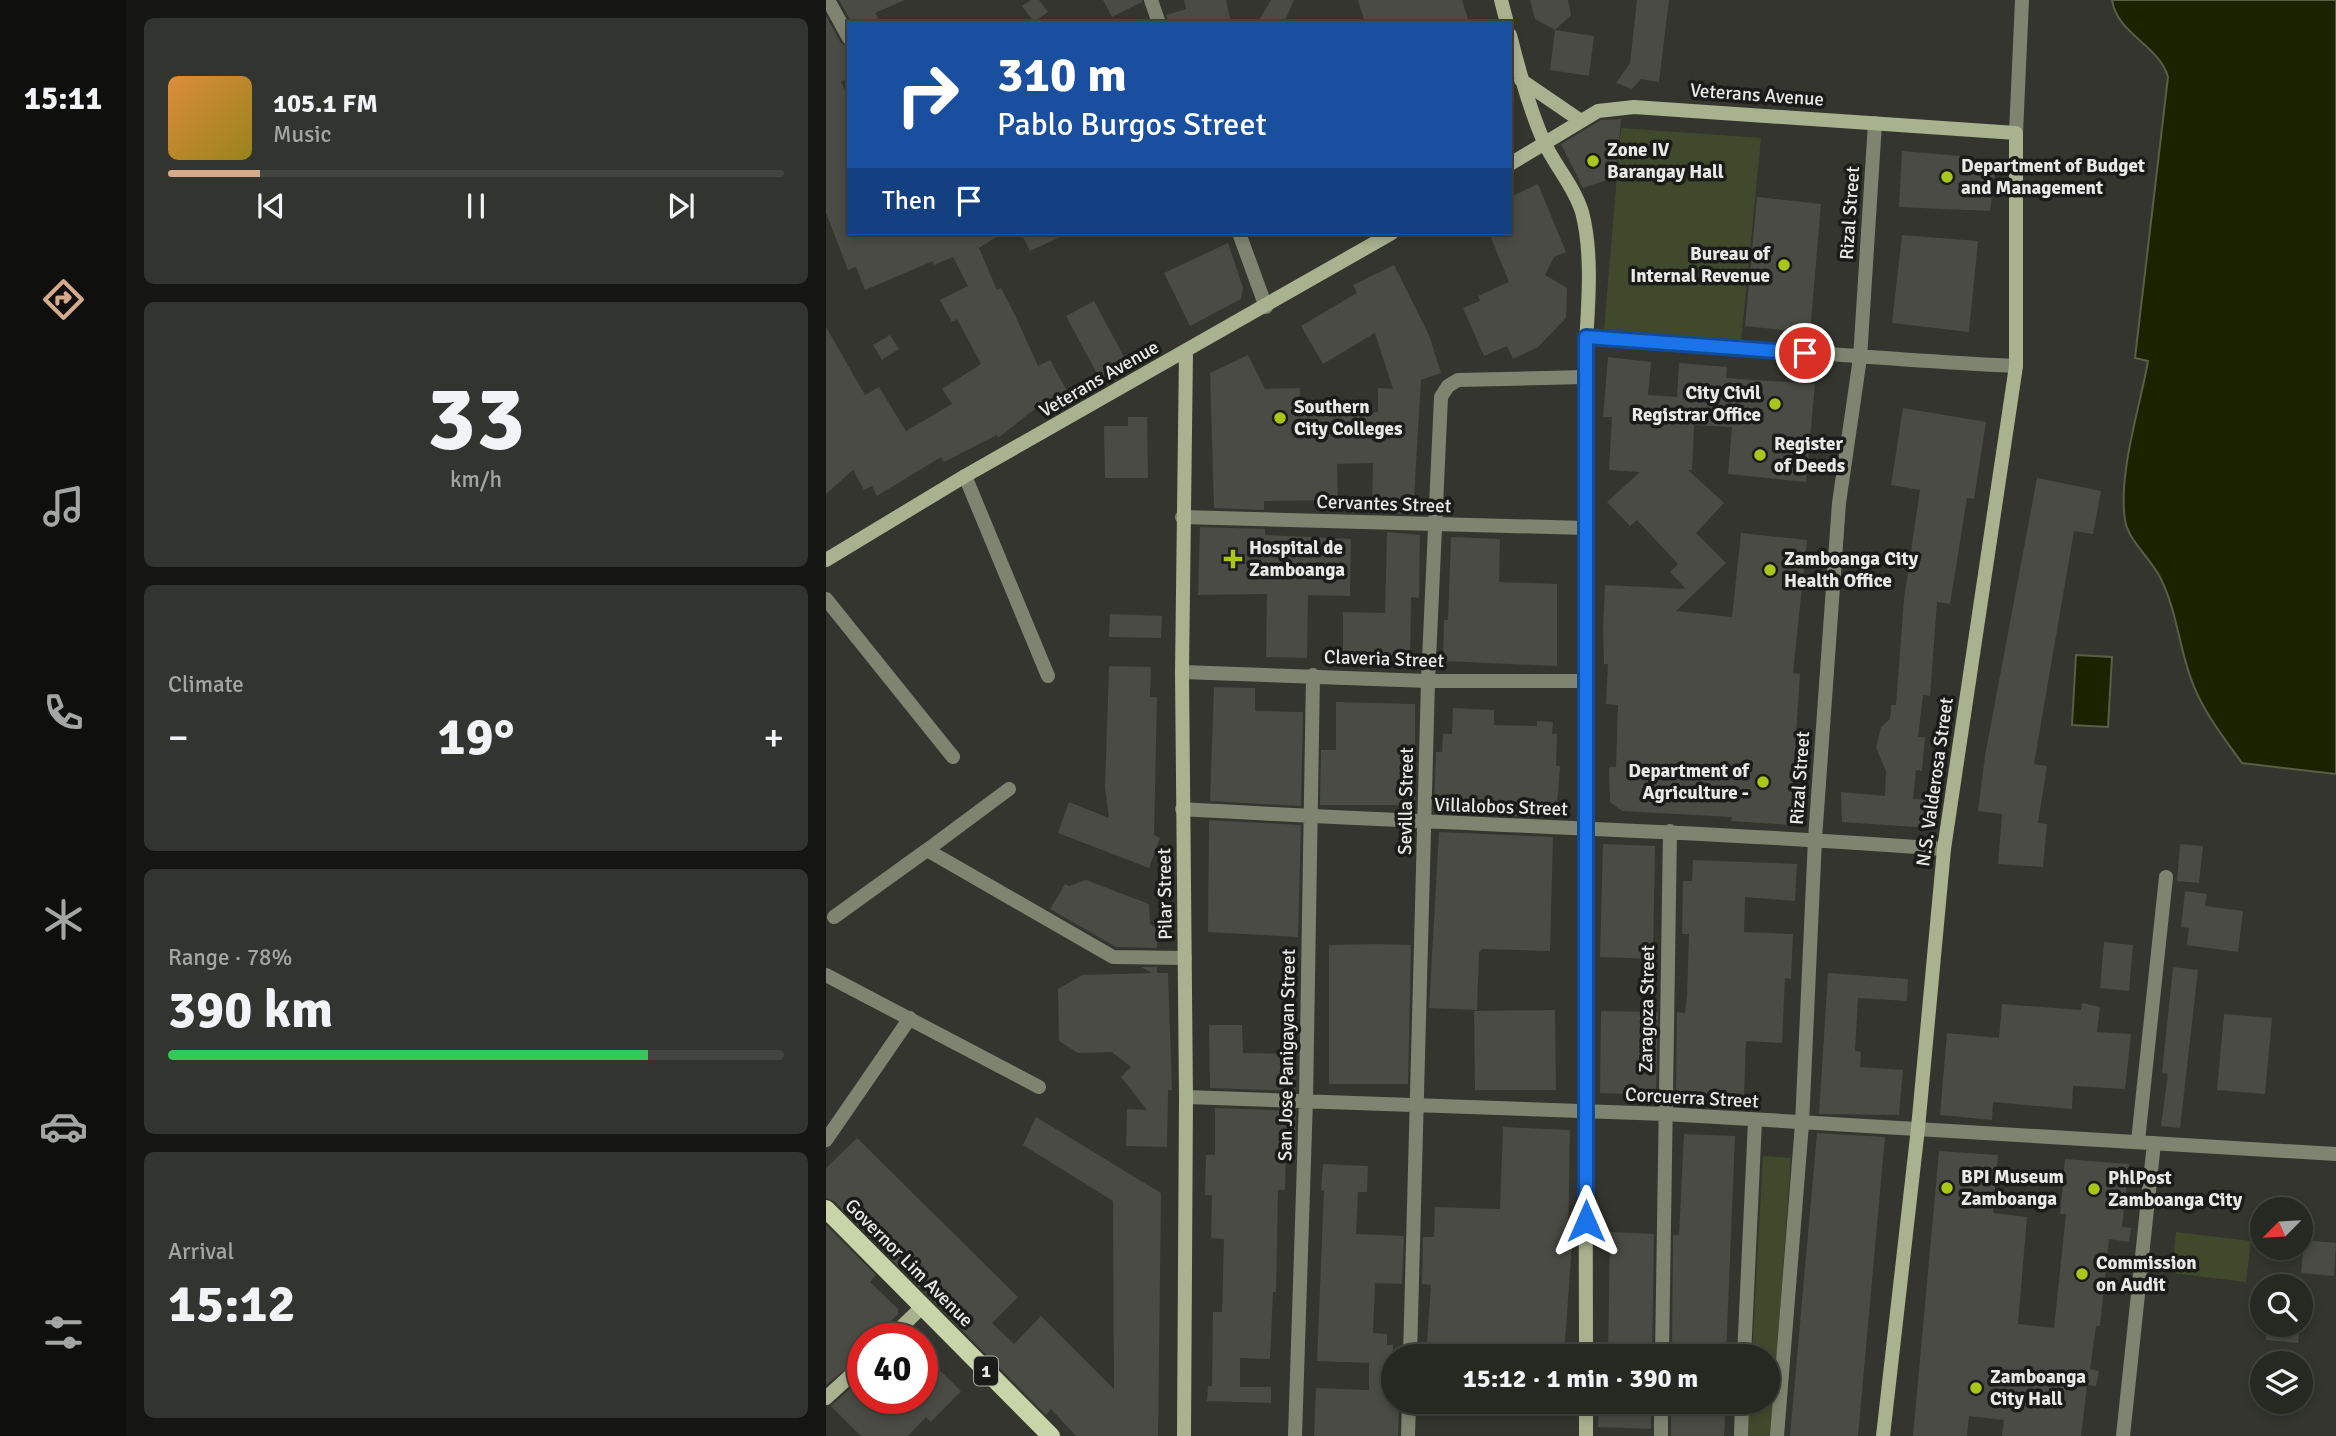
<!DOCTYPE html>
<meta charset="utf-8">
<style>
:root{--surface:#262822;--page:#32342f;--text:#f1f3f6;--muted:#a4a6a5;--line:#424440;--accent:#d6ab8b}
body{margin:0;font-family:Signika,sans-serif;background:var(--page);color:var(--text);height:100vh;display:flex;flex-direction:column;font-size:26px;white-space:nowrap}
*{box-sizing:border-box;margin:0}
p{font-size:23px;color:var(--muted)}
.icon{flex:none;width:38px;height:38px;fill:none;stroke:currentColor;stroke-width:2;stroke-linecap:round;stroke-linejoin:round}
.map{position:relative;flex:1;overflow:hidden}
.side{display:flex;flex-direction:column;gap:18px;padding:18px;background:#151613;width:700px}
.side>*{flex:none}
.hud{position:absolute;left:21px;top:21px;width:665px;height:214px;border-radius:0px;box-shadow:0 4px 10px #0003,0 0 0 2px var(--line);background:#1a4fa0;color:#fff;overflow:hidden}
.needle{width:46px;rotate:246deg}
.buttons{position:absolute;left:1424px;top:1197px;display:grid;gap:14px}
.buttons a{display:grid;place-items:center;width:63px;height:63px;border-radius:50%;background:var(--surface);box-shadow:0 4px 10px #0003,0 0 0 2px var(--line);font-size:35px}
.speed{position:absolute;left:21px;top:1323px;display:flex;gap:14px;font-size:35px;font-weight:700;text-align:center}
.speed>*{display:grid;place-content:center;width:91px;height:91px;border-radius:50%;background:var(--surface);box-shadow:0 4px 10px #0003,0 0 0 2px var(--line);line-height:1}
.speed .limit{border:10px solid #d22;background:#fff;color:#111}
.pin{position:absolute;display:grid;place-items:center;width:60px;height:60px;color:#fff;margin:-30px;border:4px solid #fff;border-radius:50%;box-shadow:0 2px 7px #0007}
.me{position:absolute;width:77px;margin:-38px;rotate:0deg;stroke-linejoin:round;filter:drop-shadow(0 0 5px #0008)}
.turn{display:flex;align-items:center;gap:24px;height:147px;padding:0 35px;font-size:32px}
.turn .icon{width:91px;height:91px;stroke-width:2.5}
.turn b{display:block;font-size:49px;line-height:60px}
.then{display:flex;align-items:center;height:66px;padding:0 35px;background:#0003;gap:14px;font-size:26px}
.big{font-size:52px;font-weight:700;line-height:1.1}
.side .tile{flex:1;display:flex;flex-direction:column;justify-content:center;gap:10px;min-width:0;padding:0 24px;border-radius:10px;background:var(--page)}
.side .dial{align-items:center;gap:0}
.dial b{font-size:91px;line-height:1}
.song{display:flex;align-items:center;gap:21px}
.cover{width:84px;height:84px;border-radius:10px;background:linear-gradient(135deg,hsl(30 70% 55%),hsl(50 70% 35%))}
.played{height:7px;border-radius:4px;background:linear-gradient(90deg,var(--accent) 15%,var(--line) 15%)}
.keys{display:flex;justify-content:space-around;direction:ltr}
.heat{display:flex;justify-content:space-between;align-items:center;font-size:38px;direction:ltr}
.charge{height:10px;border-radius:5px;background:linear-gradient(90deg,#34c759 78%,var(--line) 0)}
.trip{position:absolute;left:555px;top:1344px;width:399px;height:70px;border-radius:35px;background:var(--surface);box-shadow:0 4px 10px #0003,0 0 0 2px var(--line);font-weight:700;line-height:70px;text-align:center}
main{display:flex;flex:1;min-height:0}
.tab-bar{display:flex;flex-direction:column;width:126px;justify-content:space-around;align-items:center;background:#0f100e;color:var(--muted)}
.tab-bar .icon{width:49px;height:49px}
.tab-bar .selected{color:var(--accent)}
.tab-bar b{font-size:32px;color:var(--text)}
.map>svg:first-child{display:block}
.green{fill:#41492c}
.water{fill:#1b2200;stroke:#595e45;stroke-width:2}
.building{fill:#494b44}
.lines{fill:none;stroke-linecap:round;stroke-linejoin:round}
.street{stroke:#7e846f;stroke-width:14}
.secondary{stroke:#a8b28f;stroke-width:14}
.primary{stroke:#c8d5a8;stroke-width:18}
.route-casing{stroke:#114b97;stroke-width:18}
.route{stroke:#1a73e8;stroke-width:12}
.poi-dot{fill:#a9c71a;stroke:#1b1c19;stroke-width:2.5}
.labels{text-anchor:middle;dominant-baseline:central;stroke-width:7;stroke-linejoin:round;paint-order:stroke}
.shield{fill:#1b1c19;stroke:#abaca8;stroke-width:2}
.shield-label{font-size:18px;font-weight:bold;fill:#e9eae6}
.street-label{font-size:19px;fill:#e9eae6;stroke:#1b1c19}
.poi-label{font-size:19px;font-weight:bold;fill:#e9eae6;stroke:#1b1c19;text-anchor:start}
</style>
<main>
<nav class="tab-bar">
<b>15:11</b>
<svg class="icon selected" aria-label="directions" viewBox="0 0 24 24"><path d="M12 3l9 9-9 9-9-9zM9 14v-3h6M13 9l2 2-2 2"/></svg>
<svg class="icon" aria-label="music" viewBox="0 0 24 24"><path d="M9 18V5l10-2v13"/><circle cx="6" cy="18" r="3"/><circle cx="16" cy="16" r="3"/></svg>
<svg class="icon" aria-label="phone" viewBox="0 0 24 24"><path d="M5 4h4l2 5-3 2q2 4 5 5l2-3 5 2v4C11 20 4 13 5 4z"/></svg>
<svg class="icon" aria-label="climate" viewBox="0 0 24 24"><path d="M12 3v18M4 7l16 10M4 17L20 7"/></svg>
<svg class="icon" aria-label="car" viewBox="0 0 24 24"><path d="M5 17H2v-5l4-1 3-4h7l3 4 3 1v5h-3M9 17h6M6 11h13"/><circle cx="7" cy="17" r="2"/><circle cx="17" cy="17" r="2"/></svg>
<svg class="icon" aria-label="filters" viewBox="0 0 24 24"><path d="M4 7h16M4 17h16"/><circle cx="9" cy="7" r="2"/><circle cx="15" cy="17" r="2"/></svg>
</nav>
<section class="side">
<div class="tile">
<div class="song"><i class="cover"></i><div><b>105.1 FM</b><p>Music</p></div></div>
<div class="played"></div>
<div class="keys"><svg class="icon" aria-label="previous" viewBox="0 0 24 24"><path d="M18 5L8 12l10 7zM5 5v14"/></svg><svg class="icon" aria-label="pause" viewBox="0 0 24 24"><path d="M8 5v14M16 5v14"/></svg><svg class="icon" aria-label="next" viewBox="0 0 24 24"><path d="M6 5l10 7-10 7zM19 5v14"/></svg></div>
</div>
<div class="tile dial"><b>33</b><p>km/h</p></div>
<div class="tile"><p>Climate</p>
<div class="heat"><a>−</a><b class="big">19°</b><a>+</a></div>
</div>
<div class="tile"><p>Range · 78%</p><b class="big">390 km</b><div class="charge"></div></div>
<div class="tile"><p>Arrival</p><b class="big">15:12</b></div>
</section>
<div class="map">
<svg width="1510" height="1436" viewBox="0 0 1510 1436">
<rect width="100%" height="100%" fill="#33352e"/>
<path class="green" d="M 795,128 L 935,138 L 915,341 L 778,330 Z
M 937,1156 L 965,1158 L 945,1436 L 921,1436 L 923,1402 L 942,1402 L 942,1356 L 926,1356 Z
M 1350,1232 L 1425,1241 L 1420,1282 L 1346,1273 Z"/>
<path class="water" d="M 1286,0 L 1510,0 L 1510,774 L 1416,763 C 1396,735 1375,709 1364,676 C 1353,644 1350,610 1335,579 C 1326,559 1302,541 1299,520 C 1292,473 1314,407 1322,361 L 1309,358 L 1342,77 C 1333,45 1291,34 1286,0 Z
M 1250,655 L 1286,657 L 1282,727 L 1246,725 Z"/>
<path class="building" d="M 13,0 L 79,0 L 49,13 L 55,23 L 26,23 Z
M 205,0 L 213,0 L 222,12 L 208,22 L 196,6 Z
M 277,0 L 316,0 L 316,2 L 286,17 Z
M 358,0 L 400,0 L 405,23 L 342,23 L 340,15 L 360,9 Z
M 445,0 L 468,0 L 458,23 L 431,23 Z
M 532,0 L 636,0 L 643,23 L 539,23 Z
M 704,0 L 742,0 L 745,15 L 729,30 L 709,19 Z
M 811,0 L 843,0 L 833,82 L 815,79 L 806,89 L 790,83 L 804,63 Z
M 0,16 L 15,43 L 23,48 L 23,78 L 15,82 L 23,98 L 23,233 L 177,233 L 153,248 L 171,290 L 175,288 L 189,315 L 212,366 L 224,360 L 241,391 L 215,404 L 172,438 L 171,435 L 118,462 L 115,457 L 51,496 L 46,486 L 38,490 L 27,470 L 0,494 L 0,327 L 39,395 L 53,387 L 80,431 L 126,404 L 116,389 L 155,364 L 131,319 L 126,322 L 114,300 L 142,286 L 127,257 L 108,265 L 107,261 L 39,290 L 30,267 L 22,270 L 0,213 Z
M 729,30 L 768,36 L 763,76 L 724,70 Z
M 795,119 L 790,177 L 757,188 L 735,144 L 775,120 Z
M 1076,151 L 1146,157 L 1153,165 L 1161,163 L 1169,173 L 1164,211 L 1073,207 Z
M 712,184 L 740,252 L 728,257 L 719,275 L 741,288 L 740,318 L 712,347 L 687,359 L 681,346 L 658,356 L 637,308 L 654,301 L 652,296 L 683,282 L 663,233 L 684,233 L 684,197 Z
M 931,197 L 995,204 L 984,333 L 919,326 Z
M 195,233 L 243,233 L 204,251 Z
M 1076,235 L 1152,241 L 1143,332 L 1066,323 Z
M 402,243 L 417,288 L 415,299 L 364,326 L 338,273 Z
M 568,265 L 603,335 L 615,373 L 595,380 L 587,514 L 561,513 L 561,509 L 546,508 L 547,463 L 511,464 L 512,500 L 438,501 L 438,510 L 388,508 L 384,373 L 422,355 L 439,389 L 474,388 L 475,415 L 552,412 L 552,388 L 567,389 L 549,333 L 497,364 L 475,326 L 531,293 L 527,285 Z
M 268,301 L 303,366 L 275,381 L 240,316 Z
M 64,335 L 73,349 L 56,360 L 47,345 Z
M 782,357 L 825,362 L 822,395 L 851,397 L 853,363 L 901,367 L 900,378 L 989,384 L 980,482 L 902,474 L 906,427 L 868,425 L 866,470 L 862,470 L 898,503 L 870,533 L 900,563 L 850,611 L 906,617 L 915,533 L 981,540 L 967,673 L 974,674 L 964,825 L 905,821 L 906,817 L 796,811 L 784,802 L 783,767 L 790,767 L 792,705 L 780,704 L 782,664 L 778,664 L 777,629 L 779,585 L 860,589 L 844,572 L 852,564 L 811,520 L 804,526 L 781,502 L 814,472 L 783,470 L 786,417 L 777,417 Z
M 1077,408 L 1160,422 L 1148,499 L 1141,498 L 1124,604 L 1111,602 L 1104,696 L 1097,695 L 1092,737 L 1099,737 L 1096,771 L 1090,770 L 1087,799 L 1108,800 L 1104,828 L 1016,822 L 1015,792 L 1059,796 L 1060,771 L 1050,748 L 1055,727 L 1064,719 L 1065,705 L 1070,705 L 1078,599 L 1094,490 L 1065,485 Z
M 302,417 L 321,417 L 322,478 L 279,478 L 278,426 L 302,426 Z
M 1211,478 L 1275,491 L 1267,534 L 1248,531 L 1208,764 L 1221,766 L 1212,823 L 1221,824 L 1217,867 L 1172,864 L 1176,814 L 1152,811 L 1159,756 Z
M 374,527 L 439,529 L 439,535 L 525,539 L 524,596 L 482,595 L 481,658 L 440,657 L 441,594 L 372,595 Z
M 561,532 L 594,535 L 593,598 L 585,597 L 584,662 L 517,660 L 517,612 L 559,613 Z
M 625,537 L 674,539 L 673,582 L 731,584 L 731,666 L 617,661 L 618,620 L 622,620 Z
M 284,614 L 336,616 L 335,638 L 283,637 Z
M 283,666 L 325,667 L 324,697 L 331,697 L 328,835 L 334,838 L 323,868 L 232,833 L 243,802 L 283,818 L 279,788 Z
M 388,687 L 429,688 L 429,711 L 477,712 L 475,806 L 384,801 Z
M 510,702 L 589,704 L 589,805 L 494,805 L 495,750 L 510,750 Z
M 627,708 L 668,710 L 668,725 L 711,726 L 711,721 L 727,722 L 726,734 L 731,734 L 730,766 L 734,766 L 730,818 L 614,812 L 614,806 L 608,806 L 610,752 L 616,752 L 617,734 L 626,734 Z
M 383,820 L 475,825 L 472,937 L 382,932 Z
M 613,832 L 727,837 L 724,951 L 656,949 L 653,952 L 651,1010 L 603,1008 Z
M 777,844 L 829,846 L 827,959 L 774,957 Z
M 1354,844 L 1377,846 L 1373,883 L 1351,881 Z
M 867,860 L 971,864 L 969,901 L 919,897 L 918,932 L 967,934 L 965,979 L 959,978 L 956,1043 L 920,1041 L 918,1095 L 850,1092 L 851,1012 L 859,1013 L 861,996 L 863,934 L 856,934 L 857,881 L 866,881 Z
M 260,880 L 323,904 L 324,924 L 332,929 L 331,948 L 290,947 L 224,909 L 239,884 L 243,886 Z
M 1359,891 L 1381,894 L 1379,906 L 1417,911 L 1412,952 L 1361,945 L 1363,928 L 1355,927 Z
M 1278,942 L 1307,945 L 1303,991 L 1274,988 Z
M 551,944 L 585,945 L 582,1084 L 503,1084 L 503,945 Z
M 315,967 L 331,967 L 331,973 L 342,973 L 346,1090 L 342,1090 L 341,1147 L 300,1146 L 301,1109 L 321,1110 L 295,1077 L 305,1067 L 286,1052 L 252,1053 L 233,1041 L 232,989 L 256,975 L 326,973 Z
M 1347,967 L 1372,970 L 1354,1128 L 1335,1126 L 1342,1074 L 1336,1073 Z
M 1002,973 L 1082,979 L 1081,1001 L 1032,998 L 1029,1051 L 1035,1052 L 1034,1067 L 1077,1070 L 1073,1115 L 993,1114 Z
M 1256,1003 L 1274,1007 L 1271,1032 L 1305,1034 L 1299,1089 L 1247,1086 L 1246,1109 L 1167,1102 L 1166,1120 L 1114,1115 L 1121,1033 L 1173,1038 L 1176,1004 L 1255,1010 Z
M 729,1010 L 730,1090 L 649,1090 L 648,1011 Z
M 775,1011 L 832,1012 L 830,1095 L 774,1093 Z
M 1398,1014 L 1446,1018 L 1439,1094 L 1391,1090 Z
M 383,1025 L 416,1025 L 417,1053 L 470,1054 L 469,1091 L 384,1088 Z
M 389,1108 L 470,1111 L 469,1143 L 460,1143 L 459,1190 L 452,1190 L 450,1292 L 447,1292 L 444,1359 L 414,1358 L 414,1387 L 445,1387 L 445,1403 L 381,1401 L 382,1386 L 386,1386 L 387,1312 L 396,1312 L 398,1239 L 385,1238 L 386,1195 L 379,1195 L 380,1155 L 389,1155 Z
M 210,1117 L 335,1193 L 332,1436 L 250,1436 L 225,1409 L 220,1415 L 8,1201 L 0,1198 L 0,1168 L 31,1138 L 192,1297 L 166,1323 L 188,1344 L 215,1316 L 288,1389 L 287,1201 L 197,1145 Z
M 677,1127 L 744,1130 L 742,1244 L 746,1244 L 738,1356 L 600,1356 L 605,1285 L 596,1284 L 597,1237 L 608,1237 L 609,1207 L 674,1209 Z
M 991,1133 L 1059,1137 L 1032,1436 L 964,1436 Z
M 858,1134 L 909,1136 L 900,1356 L 846,1356 L 847,1235 L 853,1235 Z
M 1113,1151 L 1172,1155 L 1167,1213 L 1201,1217 L 1192,1324 L 1228,1328 L 1240,1214 L 1234,1214 L 1239,1159 L 1303,1164 L 1296,1227 L 1305,1228 L 1303,1242 L 1283,1239 L 1274,1326 L 1270,1326 L 1264,1369 L 1273,1371 L 1270,1386 L 1261,1385 L 1255,1436 L 1176,1436 L 1178,1420 L 1143,1416 L 1141,1436 L 1087,1436 Z
M 497,1164 L 542,1166 L 541,1192 L 532,1192 L 530,1234 L 578,1236 L 576,1284 L 549,1283 L 547,1333 L 561,1334 L 561,1345 L 567,1345 L 567,1402 L 573,1402 L 572,1436 L 488,1436 L 490,1388 L 543,1390 L 543,1363 L 491,1361 L 498,1191 L 495,1190 Z
M 0,1225 L 50,1275 L 44,1282 L 72,1309 L 72,1314 L 48,1339 L 37,1339 L 37,1355 L 0,1385 Z
M 784,1232 L 828,1234 L 826,1356 L 782,1356 Z
M 1478,1240 L 1510,1243 L 1508,1276 L 1475,1273 Z
M 1441,1325 L 1474,1325 L 1472,1343 L 1440,1340 Z
M 96,1353 L 135,1391 L 105,1422 L 100,1417 L 82,1436 L 35,1436 L 5,1406 L 37,1377 L 37,1398 L 96,1398 Z
M 773,1402 L 825,1402 L 825,1429 L 772,1427 Z
M 845,1402 L 900,1402 L 898,1436 L 845,1436 Z"/>
<g class="lines">
<path class="street" d="M 2,0 L 23,38
M 325,0 L 333,23
M 1190,133 L 1196,0
M 413,233 L 440,307
M 759,337 C 903,345 1046,359 1190,366
M 139,476 L 222,676
M 356,517 L 759,528
M 0,599 L 127,757
M 356,672 L 602,681 L 759,681
M 356,809 C 610,824 864,830 1118,849
M 101,850 L 183,789
M 8,917 L 101,850 L 287,957 L 359,958
M 0,975 L 213,1087
M 360,1097 L 839,1114 L 1510,1154
M 0,1140 L 84,1018
M 1312,1141 L 1340,877
M 584,1356 L 602,681 L 615,397 L 622,386 L 632,380 L 758,377
M 836,1356 L 844,831
M 918,1356 L 929,1121
M 469,1436 L 480,1099 L 487,675
M 582,1436 L 583,1402
M 835,1436 L 835,1402
M 915,1436 L 916,1402
M 951,1436 L 976,1124 L 989,839 L 1013,503 L 1034,358 L 1049,123
M 1297,1436 L 1328,1143"/>
<path class="secondary" d="M 675,0 L 681,23
M 684,35 C 693,71 703,108 718,142 C 729,166 748,186 756,212 C 769,260 760,327 758,377 L 760,1356
M 695,80 L 755,121
M 684,164 L 772,111 L 808,107 L 1190,133 L 1190,366 L 1118,849 L 1092,1128 L 1057,1436
M 0,560 L 139,476 L 566,233
M 63,1339 L 96,1307
M 0,1398 L 37,1364
M 760,1402 L 760,1436
M 358,1436 L 360,1097 L 356,672 L 360,351"/>
<path class="primary" d="M 0,1209 L 225,1436"/>
</g>
<g class="lines">
<defs>
<path id="route" d="M 760,1221 L 760,337 L 979,353"/>
</defs>
<use href="#route" class="route-casing"/>
<use href="#route" class="route"/>
</g>
<g class="poi-dot">
<circle cx="767" cy="161" r="7"/>
<circle cx="1121" cy="177" r="7"/>
<circle cx="958" cy="265" r="7"/>
<circle cx="949" cy="404" r="7"/>
<circle cx="454" cy="418" r="7"/>
<circle cx="934" cy="455" r="7"/>
<path d="M403.5 548.5h7v7h7v7h-7v7h-7v-7h-7v-7h7z"/>
<circle cx="944" cy="570" r="7"/>
<circle cx="937" cy="782" r="7"/>
<circle cx="1121" cy="1188" r="7"/>
<circle cx="1268" cy="1189" r="7"/>
<circle cx="1256" cy="1274" r="7"/>
<circle cx="1150" cy="1388" r="7"/>
</g>
<g class="labels">
<rect class="shield" x="148" y="1356.5" width="24" height="29" rx="5"/>
<g class="shield-label">
<text x="160" y="1371">1</text>
</g>
<g class="street-label">
<text transform="translate(931 95) rotate(4)">Veterans Avenue</text>
<text transform="translate(1024 213) rotate(-86)">Rizal Street</text>
<text transform="translate(273 379) rotate(-30)">Veterans Avenue</text>
<text transform="translate(558 504) rotate(2)">Cervantes Street</text>
<text transform="translate(558 659) rotate(2)">Claveria Street</text>
<text transform="translate(974 778) rotate(-86)">Rizal Street</text>
<text transform="translate(1109 782) rotate(-82)">N.S. Valderosa Street</text>
<text transform="translate(580 801) rotate(-89)">Sevilla Street</text>
<text transform="translate(675 807) rotate(2)">Villalobos Street</text>
<text transform="translate(339 894) rotate(-91)">Pilar Street</text>
<text transform="translate(821 1009) rotate(-89)">Zaragoza Street</text>
<text transform="translate(461 1055) rotate(-89)">San Jose Panigayan Street</text>
<text transform="translate(866 1098) rotate(3)">Corcuerra Street</text>
<text transform="translate(83 1263) rotate(45)">Governor Lim Avenue</text>
</g>
<g class="poi-label">
<text x="781" y="150">Zone IV<tspan x="781" dy="22">Barangay Hall</tspan></text>
<text x="1135" y="166">Department of Budget<tspan x="1135" dy="22">and Management</tspan></text>
<text x="944" y="254" text-anchor="end">Bureau of<tspan x="944" dy="22">Internal Revenue</tspan></text>
<text x="935" y="393" text-anchor="end">City Civil<tspan x="935" dy="22">Registrar Office</tspan></text>
<text x="468" y="407">Southern<tspan x="468" dy="22">City Colleges</tspan></text>
<text x="948" y="444">Register<tspan x="948" dy="22">of Deeds</tspan></text>
<text x="423" y="548">Hospital de<tspan x="423" dy="22">Zamboanga</tspan></text>
<text x="958" y="559">Zamboanga City<tspan x="958" dy="22">Health Office</tspan></text>
<text x="923" y="771" text-anchor="end">Department of<tspan x="923" dy="22">Agriculture -</tspan></text>
<text x="1135" y="1177">BPI Museum<tspan x="1135" dy="22">Zamboanga</tspan></text>
<text x="1282" y="1178">PhlPost<tspan x="1282" dy="22">Zamboanga City</tspan></text>
<text x="1270" y="1263">Commission<tspan x="1270" dy="22">on Audit</tspan></text>
<text x="1164" y="1377">Zamboanga<tspan x="1164" dy="22">City Hall</tspan></text>
</g>
</g>
</svg>
<div class="buttons">
<a><svg class="needle" viewBox="-14 -14 28 28"><path d="M0-13l5 13h-10z" fill="#e53935"/><path d="M0 13l5-13h-10z" fill="#a4a6a5"/></svg></a>
<a><svg class="icon" aria-label="search" viewBox="0 0 24 24"><circle cx="10" cy="10" r="6"/><path d="M15 15l6 6"/></svg></a>
<a><svg class="icon" aria-label="layers" viewBox="0 0 24 24"><path d="M12 4l9 5-9 5-9-5zM3 14l9 5 9-5"/></svg></a>
</div>
<div class="speed"><div class="limit">40</div></div>
<div class="pin" style="left:979px;top:353px;background:#d93025"><svg class="icon" aria-label="arrive" viewBox="0 0 24 24"><path d="M6 21V4h12l-3 4 3 4H6"/></svg></div>
<svg class="me" style="left:760px;top:1221px" viewBox="-20 -20 40 40"><path d="M0-17L14 15 0 8-14 15z" fill="#1a73e8" stroke="#fff" stroke-width="4"/></svg>
<div class="trip">15:12 · 1 min · 390 m</div>
<div class="hud">
<div class="turn"><svg class="icon" aria-label="right" viewBox="0 0 24 24"><path d="M7 20v-9h11M14 6l5 5-5 5"/></svg><div><b>310 m</b>Pablo Burgos Street</div></div>
<div class="then">Then<svg class="icon" aria-label="arrive" viewBox="0 0 24 24"><path d="M6 21V4h12l-3 4 3 4H6"/></svg></div>
</div>
</div>
</main>
